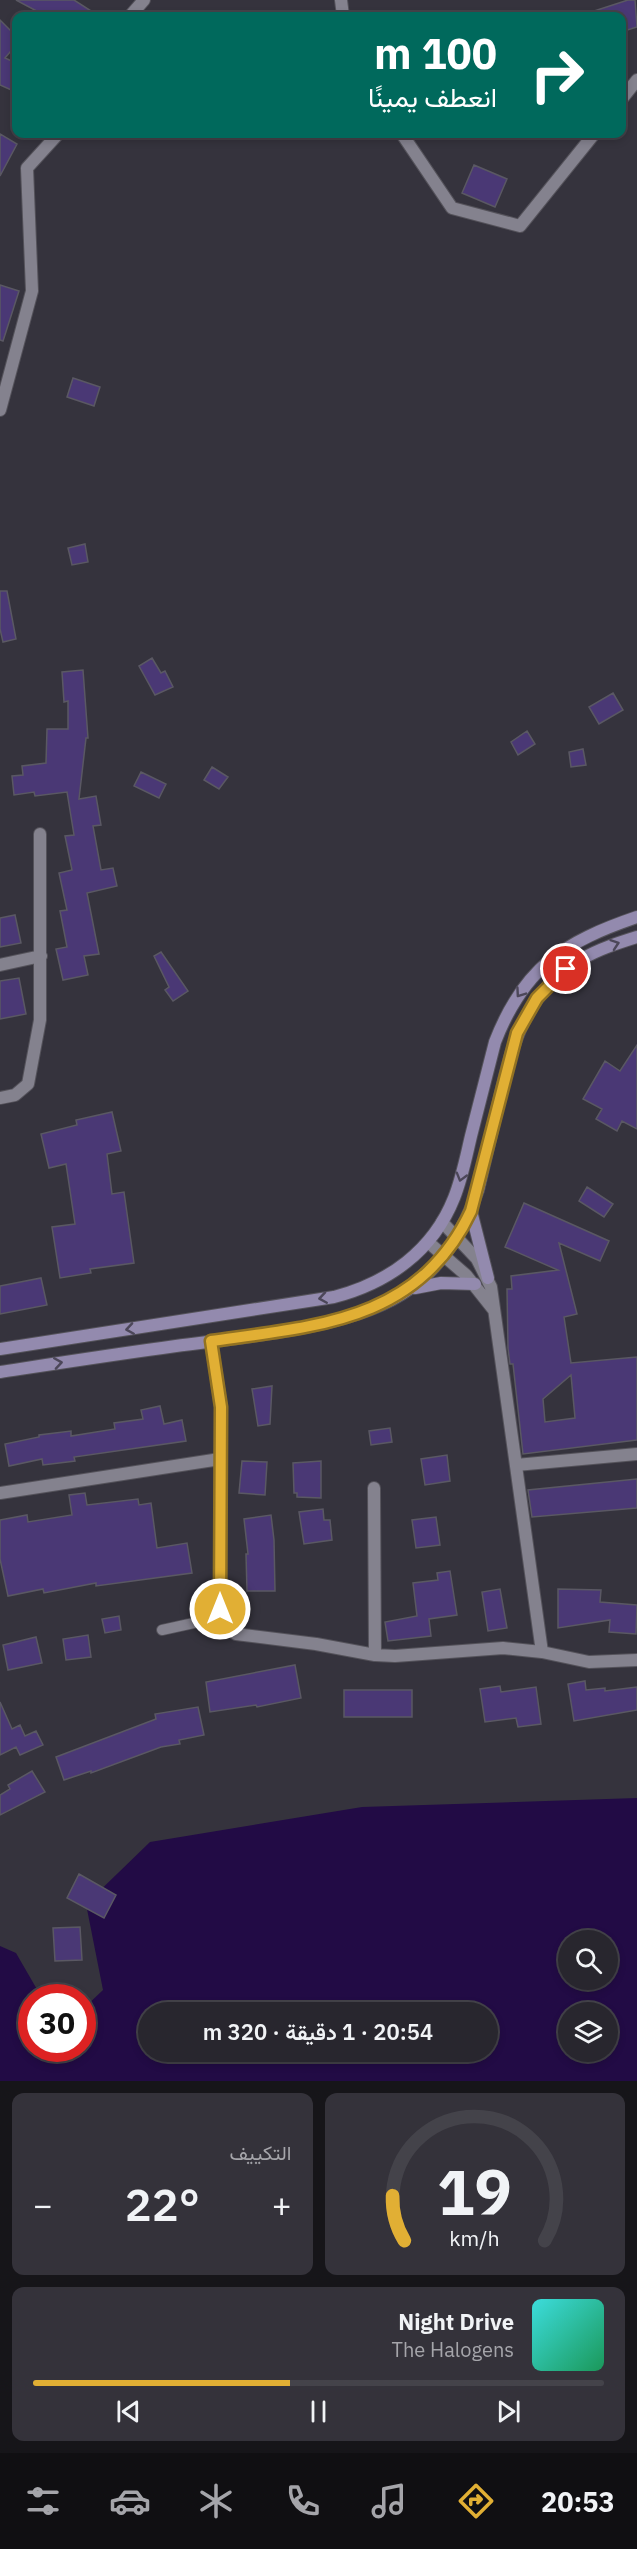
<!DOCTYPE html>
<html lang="ar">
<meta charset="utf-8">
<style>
:root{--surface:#28262e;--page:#34323a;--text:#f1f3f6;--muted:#a5a5aa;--line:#44434a;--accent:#e1af34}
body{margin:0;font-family:"IBM Plex Sans",Vazirmatn,sans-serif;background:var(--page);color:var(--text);direction:rtl;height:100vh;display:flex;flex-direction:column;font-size:22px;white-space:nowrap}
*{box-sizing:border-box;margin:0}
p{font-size:20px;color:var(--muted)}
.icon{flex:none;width:33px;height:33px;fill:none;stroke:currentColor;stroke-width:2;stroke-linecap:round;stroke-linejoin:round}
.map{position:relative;height:2081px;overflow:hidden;direction:ltr}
.sheet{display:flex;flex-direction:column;gap:12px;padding:12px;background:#161519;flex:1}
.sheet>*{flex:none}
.banner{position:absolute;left:12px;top:12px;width:614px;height:126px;border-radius:12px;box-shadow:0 3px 9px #0003,0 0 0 2px var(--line);direction:rtl;background:#00695c;color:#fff;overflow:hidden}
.buttons{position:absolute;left:558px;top:1930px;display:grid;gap:12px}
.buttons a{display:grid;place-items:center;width:60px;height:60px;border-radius:50%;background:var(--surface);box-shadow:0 3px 9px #0003,0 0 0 2px var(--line);font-size:30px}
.speed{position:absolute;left:18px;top:1984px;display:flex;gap:12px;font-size:30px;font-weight:700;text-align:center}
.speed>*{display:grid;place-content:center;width:78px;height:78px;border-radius:50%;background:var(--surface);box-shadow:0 3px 9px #0003,0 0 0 2px var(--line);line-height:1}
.speed .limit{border:9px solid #d22;background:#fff;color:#111}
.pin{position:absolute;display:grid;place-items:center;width:51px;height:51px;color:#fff;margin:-26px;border:3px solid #fff;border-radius:50%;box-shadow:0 2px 6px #0007}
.me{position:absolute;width:66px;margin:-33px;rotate:0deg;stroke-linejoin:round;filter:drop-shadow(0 0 4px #0008)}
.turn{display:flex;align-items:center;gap:21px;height:126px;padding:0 30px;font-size:27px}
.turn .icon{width:78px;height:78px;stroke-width:2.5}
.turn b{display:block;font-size:42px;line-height:51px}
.big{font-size:45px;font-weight:600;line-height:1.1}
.sheet .widget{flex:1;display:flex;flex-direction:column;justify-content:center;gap:9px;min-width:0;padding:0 21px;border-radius:12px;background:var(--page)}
.sheet .dial{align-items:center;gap:0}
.dial svg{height:156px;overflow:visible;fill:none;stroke:var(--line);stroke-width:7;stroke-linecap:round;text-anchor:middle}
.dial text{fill:var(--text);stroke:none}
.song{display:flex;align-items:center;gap:18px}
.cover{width:72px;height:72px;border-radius:9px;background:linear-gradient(135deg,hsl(180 70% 55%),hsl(150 70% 35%))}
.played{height:6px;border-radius:3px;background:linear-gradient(90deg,var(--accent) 45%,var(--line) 45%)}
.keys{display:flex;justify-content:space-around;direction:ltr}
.heat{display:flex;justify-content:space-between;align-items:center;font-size:33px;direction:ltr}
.sheet .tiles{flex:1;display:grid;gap:12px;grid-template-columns:1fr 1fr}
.widget:last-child{grid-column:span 2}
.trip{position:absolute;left:138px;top:2002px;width:360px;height:60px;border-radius:30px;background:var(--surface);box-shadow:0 3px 9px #0003,0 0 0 2px var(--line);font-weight:600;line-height:60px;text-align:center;direction:rtl}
.dock{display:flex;height:96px;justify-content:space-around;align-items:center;background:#100f12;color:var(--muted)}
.dock .icon{width:42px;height:42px}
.dock .active{color:var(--accent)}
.dock b{font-size:27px;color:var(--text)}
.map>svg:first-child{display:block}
.water{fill:#220b45;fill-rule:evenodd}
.building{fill:#4a3875;stroke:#5a5863;stroke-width:1.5;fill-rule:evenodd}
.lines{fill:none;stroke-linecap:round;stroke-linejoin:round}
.service-casing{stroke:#54525a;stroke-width:12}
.minor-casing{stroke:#54525a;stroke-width:14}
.secondary-casing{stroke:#54525a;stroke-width:14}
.service{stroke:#84828e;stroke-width:10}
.minor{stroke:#84828e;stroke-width:12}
.secondary{stroke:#938aae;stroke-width:12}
.oneway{stroke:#4c4759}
.route-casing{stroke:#927222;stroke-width:15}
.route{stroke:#e1af34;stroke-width:10}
</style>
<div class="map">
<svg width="637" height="2081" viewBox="0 0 637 2081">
<rect width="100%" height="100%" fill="#35333d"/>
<path class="water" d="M 637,1798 L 637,2081 L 0,2081 L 0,1946 L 16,1953 L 42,1998 L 32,1998 L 32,2049 L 82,2049 L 83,2009 L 103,1990 L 86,1904 L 150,1842 L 362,1807 ZM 568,1941 L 608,1941 L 608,1980 L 568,1980 ZM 148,2013 L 488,2013 L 488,2052 L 148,2052 ZM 568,2013 L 608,2013 L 608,2052 L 568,2052 Z"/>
<path class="building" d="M 16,0 L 74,0 L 99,16 L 46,16 Z
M 628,0 L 635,0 L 637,27 L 621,32 L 621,16 L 586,16 L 585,14 Z
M 0,20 L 16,36 L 16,45 L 5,58 L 16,63 L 16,92 L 0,85 Z
M 0,134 L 17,144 L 0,176 Z
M 474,165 L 507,179 L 495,207 L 462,193 Z
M 0,285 L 19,291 L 3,341 L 0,340 Z
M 73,378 L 100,387 L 94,406 L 67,397 Z
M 85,544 L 88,562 L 72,565 L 68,548 Z
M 0,591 L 7,591 L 16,639 L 3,642 L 0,629 Z
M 152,658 L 161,673 L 165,671 L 173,687 L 155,695 L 139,666 Z
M 83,670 L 88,738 L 86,738 L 79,799 L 96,796 L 101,825 L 93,826 L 101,870 L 113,868 L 117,886 L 87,893 L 99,954 L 84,956 L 88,975 L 63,980 L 56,949 L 67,947 L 60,911 L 67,910 L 59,873 L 72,870 L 65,836 L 74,835 L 67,792 L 35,796 L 34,792 L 14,795 L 12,776 L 23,775 L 22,766 L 46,763 L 47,729 L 68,729 L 68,701 L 64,702 L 62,672 Z
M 613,693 L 623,710 L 599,724 L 589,707 Z
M 527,731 L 535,744 L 518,755 L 511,742 Z
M 583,749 L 586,765 L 571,767 L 569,752 Z
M 212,767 L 228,777 L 219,789 L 204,780 Z
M 141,772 L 166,784 L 159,798 L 134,786 Z
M 15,915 L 21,943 L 0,947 L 0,918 Z
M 161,952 L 188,991 L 173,1001 L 165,990 L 169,987 L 154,956 Z
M 19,978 L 26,1014 L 0,1019 L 0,981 Z
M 637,1045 L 637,1129 L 622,1121 L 617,1131 L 596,1119 L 602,1109 L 583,1099 L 605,1061 L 620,1071 Z
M 112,1112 L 121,1151 L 107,1154 L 112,1194 L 124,1192 L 134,1263 L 90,1269 L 91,1273 L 60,1278 L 52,1227 L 75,1224 L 66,1164 L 49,1168 L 41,1134 L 77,1125 L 76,1120 Z
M 587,1187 L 613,1204 L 604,1217 L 579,1201 Z
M 524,1203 L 609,1241 L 600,1261 L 559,1243 L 577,1314 L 564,1317 L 571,1363 L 637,1357 L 637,1440 L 523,1454 L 513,1364 L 510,1364 L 508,1348 L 507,1289 L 512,1289 L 511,1276 L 558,1270 L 505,1247 ZM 571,1375 L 575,1418 L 545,1422 L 543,1399 Z
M 41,1278 L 47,1305 L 0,1314 L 0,1286 Z
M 272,1386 L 270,1424 L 258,1426 L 252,1389 Z
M 160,1406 L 164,1424 L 182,1420 L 186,1441 L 74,1457 L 75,1461 L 43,1465 L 42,1459 L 9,1466 L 5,1444 L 39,1437 L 39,1435 L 71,1431 L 71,1436 L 115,1429 L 114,1423 L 143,1419 L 141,1410 Z
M 390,1428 L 392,1442 L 371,1445 L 369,1431 Z
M 447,1455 L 450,1481 L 425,1485 L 421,1459 Z
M 242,1461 L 267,1462 L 265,1495 L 239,1493 Z
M 321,1461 L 321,1498 L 297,1497 L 297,1493 L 294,1493 L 293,1463 Z
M 637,1479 L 637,1508 L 532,1517 L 528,1490 Z
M 85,1493 L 87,1505 L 138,1499 L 139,1505 L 151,1503 L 157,1548 L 187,1543 L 192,1573 L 96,1586 L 96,1583 L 44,1593 L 43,1589 L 8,1596 L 0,1559 L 0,1520 L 27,1515 L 28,1522 L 72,1515 L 69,1495 Z
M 323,1509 L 324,1520 L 330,1520 L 332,1540 L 304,1544 L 299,1512 Z
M 271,1515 L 274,1540 L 275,1591 L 247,1591 L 246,1554 L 248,1554 L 244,1519 Z
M 436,1517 L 440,1545 L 416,1548 L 412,1520 Z
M 450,1571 L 457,1615 L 429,1619 L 431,1636 L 388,1641 L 385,1622 L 417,1616 L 413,1583 L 438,1580 L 437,1573 Z
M 500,1589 L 507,1628 L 488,1631 L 482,1592 Z
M 558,1589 L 601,1590 L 600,1602 L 637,1605 L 636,1634 L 609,1632 L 610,1620 L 558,1628 Z
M 119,1616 L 121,1630 L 105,1633 L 102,1619 Z
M 88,1635 L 91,1657 L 66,1660 L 63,1639 Z
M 36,1637 L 42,1663 L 8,1670 L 3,1645 Z
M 295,1665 L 301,1698 L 257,1707 L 256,1705 L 210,1712 L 206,1682 Z
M 585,1681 L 586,1690 L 605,1688 L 605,1691 L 637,1687 L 637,1710 L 574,1721 L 568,1684 Z
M 500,1686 L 501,1692 L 536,1687 L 541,1724 L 518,1727 L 516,1718 L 485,1722 L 480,1689 Z
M 344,1690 L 412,1690 L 412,1717 L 344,1717 Z
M 0,1702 L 12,1729 L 20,1725 L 25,1736 L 36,1731 L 43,1745 L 20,1755 L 16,1747 L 0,1755 Z
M 198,1707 L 204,1735 L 179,1740 L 180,1744 L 161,1747 L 91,1773 L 91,1771 L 64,1780 L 56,1757 L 156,1719 L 155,1714 Z
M 32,1771 L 45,1792 L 0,1815 L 0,1795 L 10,1789 L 8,1785 Z
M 79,1874 L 116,1895 L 104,1918 L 67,1898 Z
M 80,1927 L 82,1960 L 55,1961 L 53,1928 Z"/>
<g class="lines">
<defs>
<path id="service" d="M 162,1630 L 221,1617"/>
<path id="minor" d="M 341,0 L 343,16
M 130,16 L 144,0
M 621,100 L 637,80
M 402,134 L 452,208 L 520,226 L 594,134
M 0,410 L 32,291 L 27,168 L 58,134
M 0,965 L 41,956
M 0,1098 L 15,1095 L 28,1084 L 40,1020 L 40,834
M 442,1222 L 477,1259 L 491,1287 L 542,1652
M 428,1242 L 466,1275 L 493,1309
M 211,1341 L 221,1407 L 220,1609 L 224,1624 L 236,1634 L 316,1644 L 375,1655 L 395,1656 L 503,1648 L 542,1652 L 589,1662 L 637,1660
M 516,1465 L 637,1454
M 374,1488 L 375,1655
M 0,1493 L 220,1459"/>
<path id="secondary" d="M 471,1211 L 488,1278
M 415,1288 L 441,1283 L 475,1284
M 0,1349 L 334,1297 C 388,1283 433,1251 454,1198 C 462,1178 466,1157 471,1136 C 479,1105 487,1073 495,1042 C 524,967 564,942 637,917
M 0,1372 C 59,1363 117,1354 176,1346 C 242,1337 356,1328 409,1289 C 444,1264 464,1230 478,1190 C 485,1161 492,1131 499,1101 C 513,1041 525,993 582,959 C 599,949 618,943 637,937"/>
</defs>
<use href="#service" class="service-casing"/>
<use href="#minor" class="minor-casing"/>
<use href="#secondary" class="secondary-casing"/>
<use href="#service" class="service"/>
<use href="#minor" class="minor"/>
<use href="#secondary" class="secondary"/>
</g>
<defs><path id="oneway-chevron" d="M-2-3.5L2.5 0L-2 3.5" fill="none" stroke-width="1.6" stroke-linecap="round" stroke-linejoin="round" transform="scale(1.5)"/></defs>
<g class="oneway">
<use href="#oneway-chevron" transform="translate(615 944) rotate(-19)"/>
<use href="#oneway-chevron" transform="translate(520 993) rotate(125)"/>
<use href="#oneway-chevron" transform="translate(461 1177) rotate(106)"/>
<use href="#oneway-chevron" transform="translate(323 1298) rotate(171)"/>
<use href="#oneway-chevron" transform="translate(130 1329) rotate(171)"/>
<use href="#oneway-chevron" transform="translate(58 1363) rotate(-9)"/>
</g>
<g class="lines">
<defs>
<path id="route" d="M 220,1609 L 221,1407 L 211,1341 C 318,1326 419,1321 471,1211 L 517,1033 L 537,998 L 566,969"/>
</defs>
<use href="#route" class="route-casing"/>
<use href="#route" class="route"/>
</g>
</svg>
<div class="buttons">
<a><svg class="icon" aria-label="search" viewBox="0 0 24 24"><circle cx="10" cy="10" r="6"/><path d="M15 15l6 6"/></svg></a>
<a><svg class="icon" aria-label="layers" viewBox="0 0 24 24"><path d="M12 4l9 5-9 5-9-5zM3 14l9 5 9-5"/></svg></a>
</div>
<div class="speed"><div class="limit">30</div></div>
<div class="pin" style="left:566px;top:969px;background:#d93025"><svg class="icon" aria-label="arrive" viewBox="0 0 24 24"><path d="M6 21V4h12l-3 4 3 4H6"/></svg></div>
<svg class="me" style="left:220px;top:1609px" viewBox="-20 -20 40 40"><circle r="17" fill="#e1af34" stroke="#fff" stroke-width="3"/><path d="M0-11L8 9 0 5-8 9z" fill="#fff"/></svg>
<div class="trip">20:54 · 1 دقيقة · 320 m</div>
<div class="banner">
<div class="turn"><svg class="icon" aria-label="right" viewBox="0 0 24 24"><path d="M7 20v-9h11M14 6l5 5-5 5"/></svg><div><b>100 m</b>انعطف يمينًا</div></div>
</div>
</div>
<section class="sheet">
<div class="tiles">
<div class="widget dial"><svg viewBox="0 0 100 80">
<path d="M14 69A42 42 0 1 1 86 69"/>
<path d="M14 69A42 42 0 0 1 8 46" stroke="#e1af34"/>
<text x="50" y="56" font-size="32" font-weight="700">19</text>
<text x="50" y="72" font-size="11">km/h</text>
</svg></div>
<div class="widget"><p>التكييف</p>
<div class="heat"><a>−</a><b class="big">22°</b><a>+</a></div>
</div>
<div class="widget">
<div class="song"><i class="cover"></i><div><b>Night Drive</b><p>The Halogens</p></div></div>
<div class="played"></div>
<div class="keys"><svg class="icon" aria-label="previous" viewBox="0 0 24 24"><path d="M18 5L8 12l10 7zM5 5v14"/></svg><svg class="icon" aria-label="pause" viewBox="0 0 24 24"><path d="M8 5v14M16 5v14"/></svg><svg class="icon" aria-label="next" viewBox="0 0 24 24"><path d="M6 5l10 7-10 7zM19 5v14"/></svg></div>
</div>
</div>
</section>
<nav class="dock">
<b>20:53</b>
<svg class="icon active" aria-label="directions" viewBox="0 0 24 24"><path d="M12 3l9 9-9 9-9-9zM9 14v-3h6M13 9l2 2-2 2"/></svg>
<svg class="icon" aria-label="music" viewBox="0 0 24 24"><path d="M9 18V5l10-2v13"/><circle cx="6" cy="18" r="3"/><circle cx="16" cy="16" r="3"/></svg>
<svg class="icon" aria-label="phone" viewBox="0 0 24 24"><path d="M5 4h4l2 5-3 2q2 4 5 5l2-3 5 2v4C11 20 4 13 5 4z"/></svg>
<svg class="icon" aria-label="climate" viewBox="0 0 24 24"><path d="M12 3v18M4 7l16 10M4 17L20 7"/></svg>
<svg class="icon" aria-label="car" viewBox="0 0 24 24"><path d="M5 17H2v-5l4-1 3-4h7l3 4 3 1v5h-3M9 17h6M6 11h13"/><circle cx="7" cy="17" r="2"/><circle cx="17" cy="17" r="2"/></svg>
<svg class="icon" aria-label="filters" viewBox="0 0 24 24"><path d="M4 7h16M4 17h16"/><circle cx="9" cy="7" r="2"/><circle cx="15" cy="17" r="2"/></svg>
</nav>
